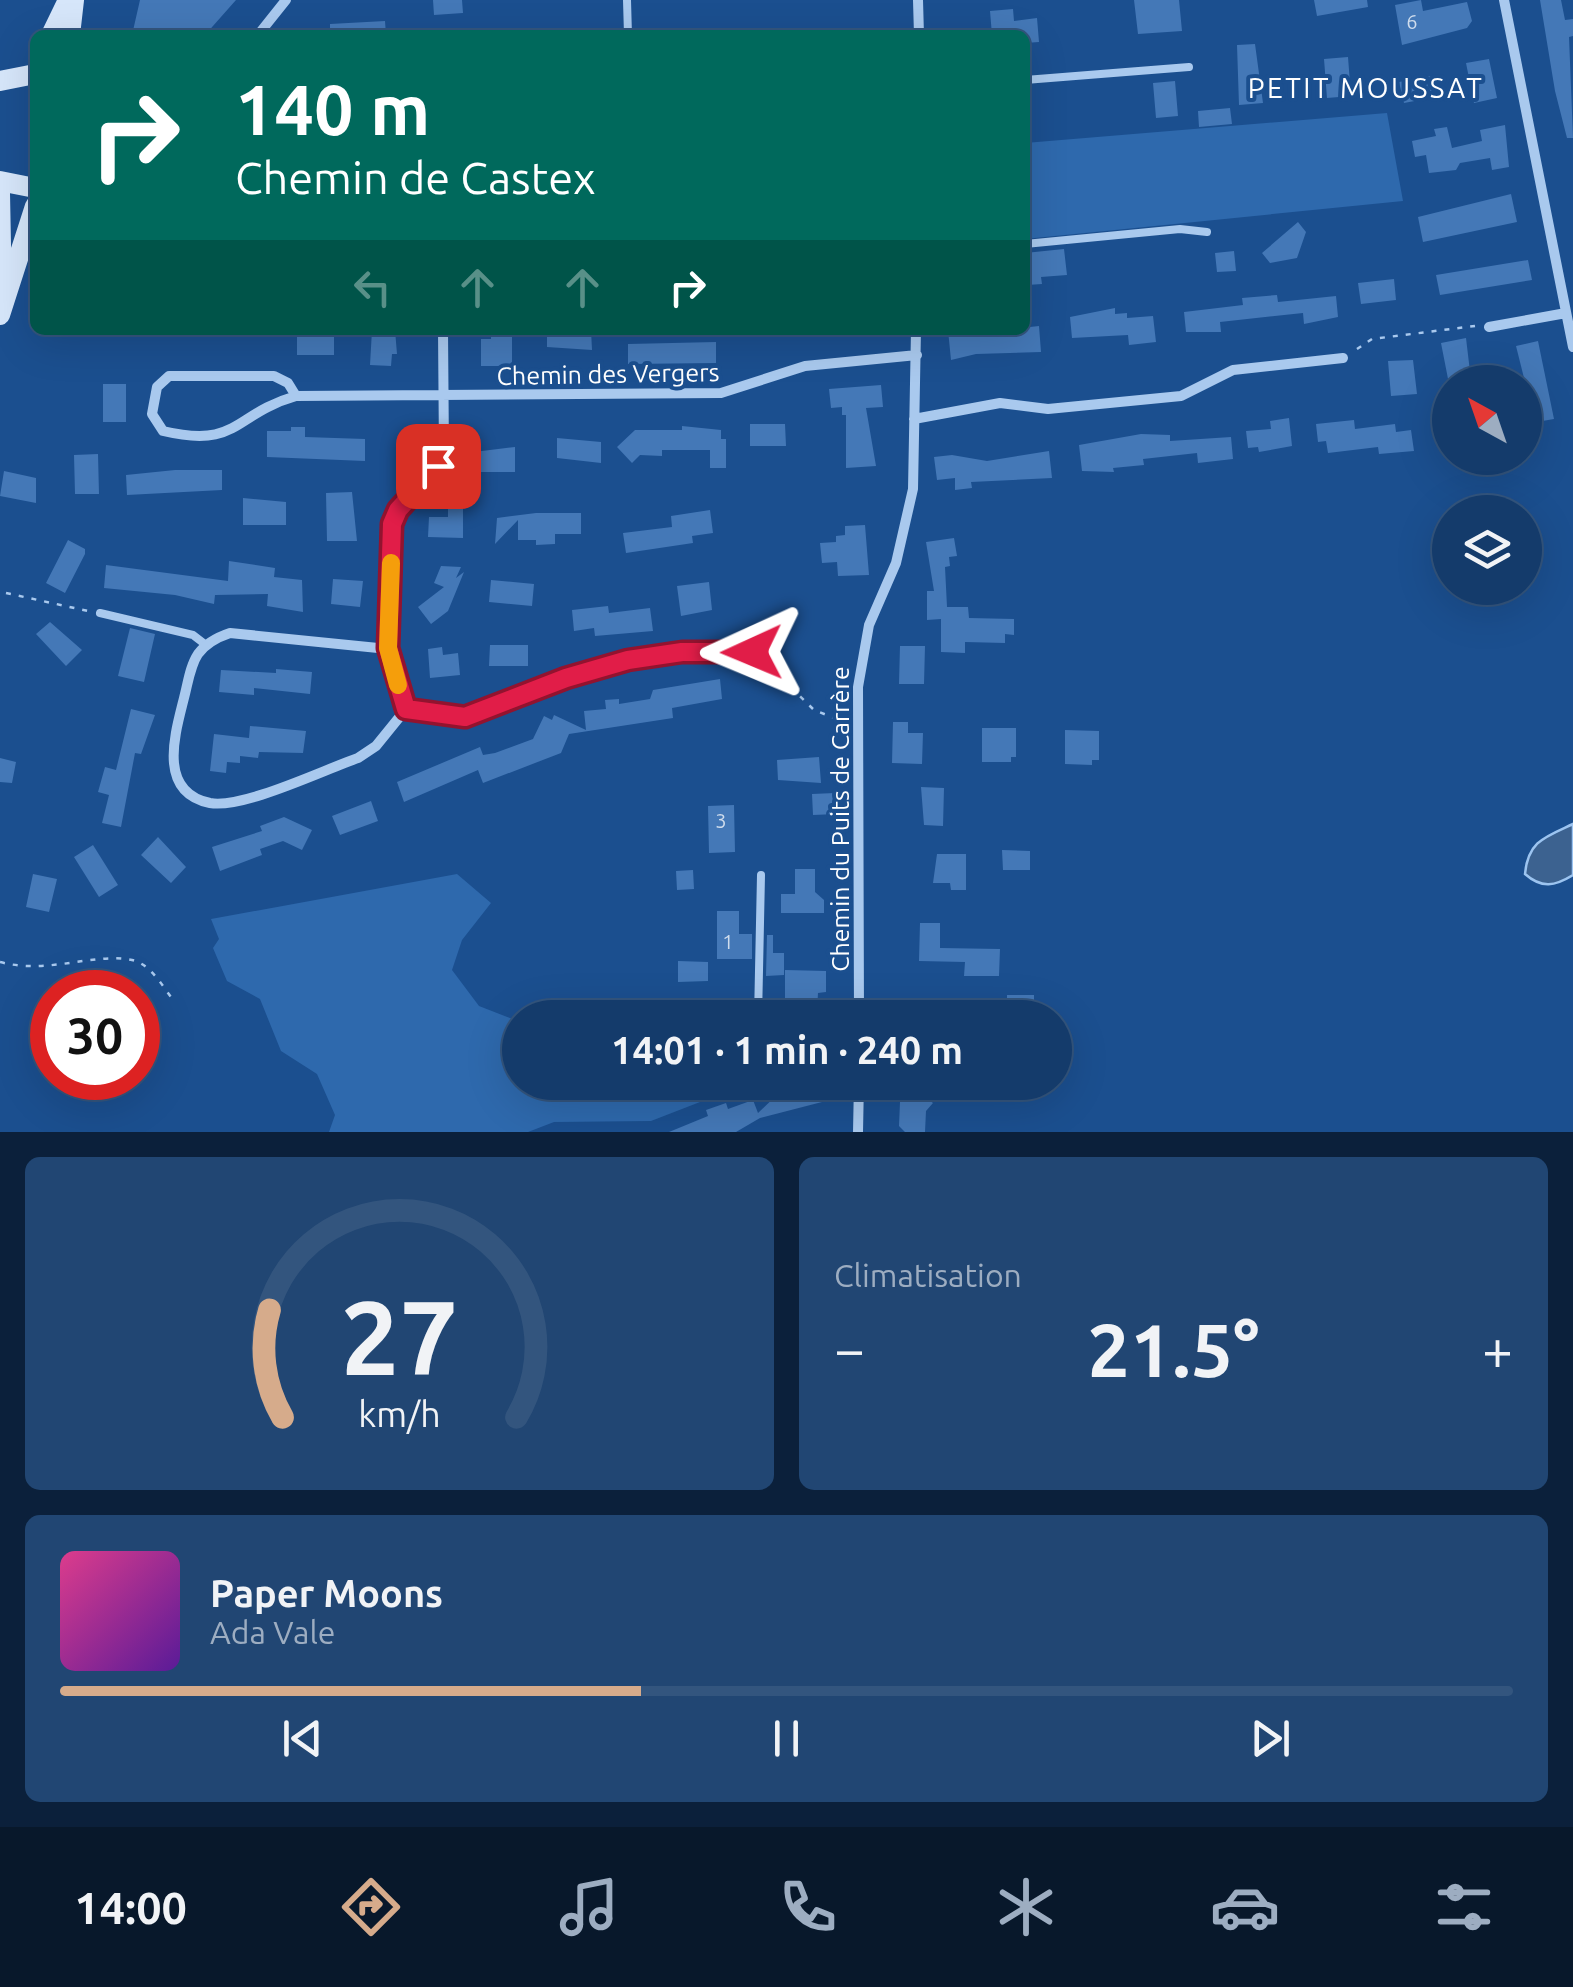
<!DOCTYPE html>
<html lang="fr">
<meta charset="utf-8">
<style>
:root{--surface:#143b6b;--page:#214673;--text:#f1f3f6;--muted:#9dadc1;--line:#33557e;--accent:#d6ab8b}
body{margin:0;font-family:Ubuntu,sans-serif;background:var(--page);color:var(--text);height:100vh;display:flex;flex-direction:column;font-size:38px;white-space:nowrap}
*{box-sizing:border-box;margin:0}
p{font-size:32px;color:var(--muted)}
.icon{flex:none;width:55px;height:55px;fill:none;stroke:currentColor;stroke-width:2;stroke-linecap:round;stroke-linejoin:round}
.map{position:relative;height:1132px;overflow:hidden}
.sheet{display:flex;flex-direction:column;gap:25px;padding:25px;background:#0b203b;flex:1}
.sheet>*{flex:none}
.guide{position:absolute;left:30px;top:30px;width:1000px;height:305px;border-radius:15px;box-shadow:0 10px 40px #0002,0 0 0 2px var(--line);background:#00695c;color:#fff;overflow:hidden}
.needle{width:65px;rotate:320deg}
.fabs{position:absolute;left:1432px;top:365px;display:grid;gap:20px}
.fabs a{display:grid;place-items:center;width:110px;height:110px;border-radius:50%;background:var(--surface);box-shadow:0 10px 40px #0002,0 0 0 2px var(--line);font-size:50px}
.speed{position:absolute;left:30px;top:970px;display:flex;gap:20px;font-size:50px;font-weight:700;text-align:center}
.speed>*{display:grid;place-content:center;width:130px;height:130px;border-radius:50%;background:var(--surface);box-shadow:0 10px 40px #0002,0 0 0 2px var(--line);line-height:1}
.speed .limit{border:15px solid #d22;background:#fff;color:#111}
.pin{position:absolute;display:grid;place-items:center;width:85px;height:85px;color:#fff;margin:-42px;border-radius:20px;box-shadow:0 5px 15px #0006}
.me{position:absolute;width:110px;margin:-55px;rotate:269deg;stroke-linejoin:round;filter:drop-shadow(0 0 8px #0008)}
.turn{display:flex;align-items:center;gap:35px;height:210px;padding:0 40px;font-size:45px}
.turn .icon{width:130px;height:130px;stroke-width:2.5}
.turn b{display:block;font-size:70px;line-height:85px}
.lanes{display:flex;align-items:center;height:95px;padding:0 40px;background:#0003;justify-content:center;gap:50px;direction:ltr}
.lanes .off{opacity:.35}
.big{font-size:75px;font-weight:700;line-height:1.1}
.sheet .tile{flex:1;display:flex;flex-direction:column;justify-content:center;gap:15px;min-width:0;padding:0 35px;border-radius:15px;background:var(--page)}
.sheet .dial{align-items:center;gap:0}
.dial svg{height:260px;overflow:visible;fill:none;stroke:var(--line);stroke-width:7;stroke-linecap:round;text-anchor:middle}
.dial text{fill:var(--text);stroke:none}
.song{display:flex;align-items:center;gap:30px}
.cover{width:120px;height:120px;border-radius:15px;background:linear-gradient(135deg,hsl(330 70% 55%),hsl(270 70% 35%))}
.played{height:10px;border-radius:5px;background:linear-gradient(90deg,var(--accent) 40%,var(--line) 40%)}
.keys{display:flex;justify-content:space-around;direction:ltr}
.heat{display:flex;justify-content:space-between;align-items:center;font-size:55px;direction:ltr}
.sheet .tiles{flex:1;display:grid;gap:25px;grid-template-columns:1fr 1fr}
.tile:last-child{grid-column:span 2}
.trip{position:absolute;left:502px;top:1000px;width:570px;height:100px;border-radius:50px;background:var(--surface);box-shadow:0 10px 40px #0002,0 0 0 2px var(--line);font-weight:700;line-height:100px;text-align:center}
.tabs{display:flex;height:160px;justify-content:space-around;align-items:center;background:#08182b;color:var(--muted)}
.tabs .icon{width:70px;height:70px}
.tabs .selected{color:var(--accent)}
.tabs b{font-size:45px;color:var(--text)}
.map>svg:first-child{display:block}
.green{fill:#2e69ad}
.water{fill:#3c6290;stroke:#9cc4f0;stroke-width:2.5}
.building{fill:#4478b7}
.lines{fill:none;stroke-linecap:round;stroke-linejoin:round}
.path{stroke:#a9c9ee;stroke-width:2.5;stroke-dasharray:5 8;stroke-linecap:butt}
.service{stroke:#a9c9ee;stroke-width:8}
.minor{stroke:#a9c9ee;stroke-width:10}
.secondary{stroke:#d6e6fa;stroke-width:20}
.route-casing{stroke:#92132f;stroke-width:25}
.route{stroke:#e11d48;stroke-width:18}
.slow{stroke:#f59e0b;stroke-width:18}
.labels{text-anchor:middle;dominant-baseline:central;stroke-width:8;stroke-linejoin:round;paint-order:stroke}
.number-label{font-size:20px;fill:#d0dded}
.street-label{font-size:25px;fill:#fff;stroke:#1b4f8f}
.neighbourhood-label{font-size:28px;letter-spacing:2.5px;fill:#fff;stroke:#1b4f8f}
</style>
<div class="map">
<svg width="1573" height="1132" viewBox="0 0 1573 1132">
<rect width="100%" height="100%" fill="#1b4f8f"/>
<path class="green" d="M 1387,113 L 1403,201 L 1025,239 L 1025,143 Z
M 457,874 L 491,903 L 462,940 L 452,970 L 479,1006 L 520,1022 L 520,1082 L 738,1083 L 731,1090 L 651,1121 L 554,1122 L 528,1132 L 329,1132 L 335,1115 L 317,1074 L 281,1051 L 260,999 L 227,981 L 213,948 L 219,939 L 211,919 Z"/>
<path class="water" d="M 1573,824 L 1573,875 C 1555,886 1542,889 1525,874 C 1528,841 1545,837 1573,824 Z"/>
<path class="building" d="M 140,0 L 236,0 L 205,35 L 132,35 Z
M 433,0 L 462,0 L 463,13 L 434,15 Z
M 1134,0 L 1179,0 L 1182,31 L 1138,34 Z
M 1314,0 L 1367,0 L 1368,7 L 1317,16 Z
M 1421,0 L 1423,11 L 1467,2 L 1472,21 L 1467,28 L 1402,45 L 1395,5 Z
M 1540,0 L 1561,0 L 1565,20 L 1573,19 L 1573,36 L 1569,37 L 1573,138 L 1567,138 L 1555,91 Z
M 1013,9 L 1014,21 L 1037,18 L 1039,42 L 1025,43 L 1025,35 L 992,35 L 990,11 Z
M 385,21 L 386,35 L 330,35 L 330,24 Z
M 1255,44 L 1263,103 L 1239,105 L 1237,45 Z
M 1348,57 L 1351,96 L 1327,98 L 1324,59 Z
M 1489,59 L 1497,98 L 1474,103 L 1466,63 Z
M 1437,75 L 1441,96 L 1404,103 L 1399,82 Z
M 1175,81 L 1178,116 L 1156,118 L 1153,83 Z
M 1230,108 L 1232,124 L 1199,127 L 1198,111 Z
M 1505,125 L 1509,167 L 1492,170 L 1490,158 L 1460,163 L 1456,170 L 1429,173 L 1426,155 L 1415,157 L 1412,141 L 1436,136 L 1434,129 L 1447,127 L 1452,148 L 1482,141 L 1480,130 Z
M 1511,194 L 1517,222 L 1423,242 L 1418,217 Z
M 1298,222 L 1306,232 L 1297,258 L 1270,263 L 1262,253 Z
M 1064,249 L 1067,275 L 1041,277 L 1042,284 L 1027,285 L 1025,253 Z
M 1234,251 L 1236,271 L 1217,272 L 1215,253 Z
M 1528,260 L 1532,280 L 1440,295 L 1436,275 Z
M 1394,279 L 1396,300 L 1361,304 L 1358,283 Z
M 1277,295 L 1278,302 L 1336,296 L 1338,317 L 1304,324 L 1303,313 L 1220,322 L 1221,332 L 1186,332 L 1184,312 L 1243,305 L 1242,298 Z
M 1115,308 L 1115,314 L 1127,313 L 1127,318 L 1153,316 L 1156,342 L 1129,345 L 1128,335 L 1072,338 L 1070,317 Z
M 1039,326 L 1041,352 L 976,354 L 951,360 L 948,330 L 964,334 Z
M 372,330 L 395,330 L 397,354 L 392,354 L 391,366 L 370,365 Z
M 547,330 L 591,330 L 592,350 L 547,347 Z
M 297,331 L 334,331 L 334,355 L 297,355 Z
M 491,331 L 512,331 L 512,366 L 481,366 L 481,339 L 491,339 Z
M 1466,338 L 1471,380 L 1449,384 L 1441,343 Z
M 1538,341 L 1554,419 L 1525,424 L 1525,382 L 1516,346 Z
M 716,342 L 716,363 L 628,364 L 628,344 Z
M 1413,360 L 1417,394 L 1391,396 L 1388,361 Z
M 103,384 L 126,384 L 126,422 L 103,422 Z
M 881,385 L 883,407 L 866,408 L 876,466 L 846,468 L 846,415 L 842,415 L 842,407 L 831,408 L 829,389 Z
M 1289,418 L 1292,446 L 1259,452 L 1258,447 L 1248,448 L 1246,431 L 1271,429 L 1270,421 Z
M 1354,420 L 1355,429 L 1395,424 L 1396,432 L 1411,430 L 1414,451 L 1379,454 L 1378,447 L 1328,453 L 1326,441 L 1318,442 L 1316,424 Z
M 750,424 L 785,424 L 786,446 L 750,446 Z
M 682,426 L 721,430 L 721,439 L 726,439 L 726,468 L 710,468 L 710,450 L 662,450 L 662,456 L 640,455 L 632,463 L 617,447 L 635,430 L 682,430 Z
M 291,427 L 305,427 L 305,437 L 365,439 L 365,461 L 267,457 L 267,431 L 291,431 Z
M 1141,434 L 1170,435 L 1170,441 L 1231,437 L 1233,459 L 1198,463 L 1197,453 L 1143,459 L 1144,465 L 1113,468 L 1114,472 L 1082,471 L 1079,445 Z
M 557,438 L 601,442 L 601,463 L 557,458 Z
M 515,447 L 515,472 L 474,472 L 474,452 Z
M 1049,451 L 1052,478 L 971,482 L 972,488 L 955,490 L 955,478 L 937,480 L 934,457 L 952,455 L 987,461 Z
M 98,454 L 99,494 L 75,494 L 74,455 Z
M 175,470 L 222,470 L 222,490 L 127,495 L 126,475 Z
M 4,471 L 36,478 L 36,503 L 0,496 Z
M 352,492 L 357,541 L 327,541 L 326,493 Z
M 243,498 L 286,502 L 286,525 L 243,525 Z
M 448,505 L 463,505 L 463,538 L 428,537 L 429,517 L 448,517 Z
M 710,510 L 713,533 L 692,536 L 693,543 L 626,553 L 623,533 L 672,527 L 671,516 Z
M 536,513 L 581,513 L 581,534 L 555,534 L 555,544 L 536,545 L 536,540 L 518,540 L 518,520 L 495,544 L 497,518 Z
M 865,525 L 869,575 L 838,576 L 837,562 L 822,563 L 820,543 L 836,542 L 836,536 L 845,535 L 845,526 Z
M 954,538 L 957,556 L 949,557 L 950,566 L 945,567 L 947,607 L 968,607 L 969,618 L 1014,619 L 1014,635 L 1005,634 L 1005,643 L 965,642 L 965,653 L 941,652 L 941,619 L 927,620 L 927,591 L 934,591 L 926,542 Z
M 68,540 L 85,549 L 85,554 L 65,593 L 46,583 Z
M 229,561 L 275,568 L 274,577 L 302,580 L 303,612 L 267,606 L 268,594 L 215,595 L 214,604 L 175,595 L 104,588 L 106,565 L 228,581 Z
M 441,566 L 461,567 L 456,578 L 464,572 L 448,611 L 431,624 L 418,607 L 444,587 L 434,583 Z
M 333,579 L 363,581 L 360,607 L 331,604 Z
M 491,580 L 534,584 L 532,606 L 489,602 Z
M 709,582 L 712,610 L 681,616 L 677,586 Z
M 608,606 L 609,613 L 650,608 L 653,631 L 595,636 L 594,628 L 574,631 L 572,610 Z
M 50,622 L 82,650 L 66,666 L 36,634 Z
M 130,628 L 155,634 L 144,682 L 118,676 Z
M 490,645 L 528,645 L 528,666 L 489,666 Z
M 900,646 L 925,646 L 924,684 L 899,684 Z
M 442,647 L 443,655 L 458,653 L 460,675 L 430,678 L 428,649 Z
M 276,669 L 312,672 L 310,694 L 254,688 L 254,695 L 219,692 L 221,670 L 276,673 Z
M 720,679 L 722,699 L 672,708 L 673,718 L 569,734 L 561,753 L 483,783 L 478,770 L 404,802 L 397,782 L 480,747 L 483,755 L 495,753 L 533,739 L 544,716 L 552,720 L 554,715 L 586,730 L 584,711 L 606,709 L 605,700 L 619,699 L 619,704 L 650,699 L 653,690 Z
M 131,709 L 155,715 L 141,754 L 135,753 L 121,827 L 102,823 L 109,795 L 98,792 L 105,767 L 116,770 Z
M 893,722 L 908,722 L 908,733 L 923,733 L 922,764 L 892,763 Z
M 250,726 L 306,731 L 303,753 L 259,752 L 258,758 L 240,756 L 240,763 L 227,762 L 226,773 L 210,771 L 214,734 L 249,738 Z
M 982,728 L 1016,728 L 1016,757 L 1011,757 L 1011,762 L 982,762 Z
M 1065,730 L 1099,731 L 1099,760 L 1092,760 L 1092,765 L 1065,764 Z
M 819,757 L 821,783 L 778,780 L 777,760 Z
M 0,758 L 16,762 L 12,783 L 0,782 Z
M 921,787 L 944,788 L 943,826 L 924,825 Z
M 835,793 L 837,814 L 813,815 L 812,794 Z
M 371,801 L 378,821 L 340,835 L 332,816 Z
M 734,805 L 735,852 L 709,853 L 708,806 Z
M 284,817 L 312,830 L 302,850 L 283,841 L 260,849 L 262,855 L 220,871 L 212,847 L 262,831 L 260,826 Z
M 158,837 L 186,867 L 171,883 L 141,855 Z
M 93,845 L 118,885 L 99,897 L 74,857 Z
M 1002,850 L 1030,851 L 1030,870 L 1003,870 Z
M 937,854 L 966,854 L 966,890 L 951,890 L 950,883 L 933,883 Z
M 795,869 L 815,869 L 815,892 L 824,900 L 824,913 L 781,913 L 781,894 L 795,894 Z
M 693,870 L 694,889 L 677,890 L 676,871 Z
M 33,874 L 57,879 L 49,912 L 26,907 Z
M 717,911 L 739,911 L 739,934 L 752,934 L 752,959 L 717,959 Z
M 920,923 L 940,923 L 940,948 L 1000,949 L 999,976 L 964,976 L 965,962 L 919,961 Z
M 767,935 L 773,935 L 773,953 L 784,953 L 784,975 L 766,976 Z
M 678,961 L 708,962 L 708,981 L 678,982 Z
M 785,970 L 826,971 L 826,992 L 818,993 L 817,1011 L 785,1010 Z
M 1007,995 L 1034,995 L 1034,1014 L 1007,1014 Z
M 919,999 L 961,1000 L 961,1018 L 919,1018 Z
M 805,1082 L 819,1082 L 822,1102 L 760,1118 L 736,1132 L 669,1132 L 708,1116 L 706,1110 L 726,1103 L 728,1109 L 753,1100 L 758,1113 L 781,1091 Z
M 916,1082 L 937,1082 L 925,1097 L 933,1103 L 926,1111 L 925,1132 L 905,1132 L 899,1126 L 900,1102 Z"/>
<g class="lines">
<path class="path" d="M 1357,349 L 1372,339 L 1475,326
M 6,593 L 88,611
M 763,660 L 814,710 L 842,721
M 0,962 C 49,975 94,952 132,960 C 150,964 161,984 171,997
M 668,1018 L 669,1002"/>
<path class="service" d="M 627,0 L 628,35
M 1025,80 L 1189,67
M 1025,244 L 1180,229 L 1207,232
M 100,613 L 193,635 L 206,645
M 758,1018 L 761,875"/>
<path class="minor" d="M 918,0 L 919,35
M 1504,0 L 1573,347
M 258,35 L 286,0
M 1489,327 L 1566,313
M 169,376 L 274,376 L 288,383 L 296,396 C 233,414 239,449 163,431 L 152,414 L 157,387 Z
M 296,396 L 721,393 L 805,366 L 917,355
M 914,419 L 1000,403 L 1048,409 L 1181,396 L 1233,370 L 1343,358
M 388,649 L 230,633 C 218,637 206,643 198,654 C 190,666 188,683 184,698 C 175,734 157,792 210,803 C 243,809 323,770 358,758 L 376,746 L 406,709 L 388,649 L 392,524 L 398,510 L 444,455 L 443,330
M 406,709 L 465,717 L 566,678 L 628,661 L 682,653 L 752,652
M 859,1018 L 858,687 L 869,625 L 896,563 L 913,489 L 916,330
M 858,1132 L 859,1082"/>
<path class="secondary" d="M 51,35 L 68,0
M 70,35 L 74,0
M 0,81 L 35,74
M 0,181 L 35,188
M 0,193 L 2,296
M 0,315 L 35,206"/>
</g>
<g class="lines">
<defs>
<path id="route" d="M 438,466 L 398,510 L 392,524 L 388,648 L 406,709 L 465,717 L 566,678 L 628,660 L 682,652 L 752,652"/>
</defs>
<use href="#route" class="route-casing"/>
<use href="#route" class="route"/>
<path class="slow" d="M 391,563 L 388,648 L 398,685"/>
</g>
<g class="labels">
<g class="number-label">
<text x="1412" y="21">6</text>
<text x="721" y="820">3</text>
<text x="728" y="941">1</text>
</g>
<g class="street-label">
<text transform="translate(608 374) rotate(-1)">Chemin des Vergers</text>
<text transform="translate(840 819) rotate(-90)">Chemin du Puits de Carrère</text>
</g>
<g class="neighbourhood-label">
<text x="1366" y="87">PETIT MOUSSAT</text>
</g>
</g>
</svg>
<div class="fabs">
<a><svg class="needle" viewBox="-14 -14 28 28"><path d="M0-13l5 13h-10z" fill="#e53935"/><path d="M0 13l5-13h-10z" fill="#9dadc1"/></svg></a>
<a><svg class="icon" aria-label="layers" viewBox="0 0 24 24"><path d="M12 4l9 5-9 5-9-5zM3 14l9 5 9-5"/></svg></a>
</div>
<div class="speed"><div class="limit">30</div></div>
<div class="pin" style="left:438px;top:466px;background:#d93025"><svg class="icon" aria-label="arrive" viewBox="0 0 24 24"><path d="M6 21V4h12l-3 4 3 4H6"/></svg></div>
<svg class="me" style="left:752px;top:652px" viewBox="-20 -20 40 40"><path d="M0-17L14 15 0 8-14 15z" fill="#e11d48" stroke="#fff" stroke-width="4"/></svg>
<div class="trip">14:01 · 1 min · 240 m</div>
<div class="guide">
<div class="turn"><svg class="icon" aria-label="right" viewBox="0 0 24 24"><path d="M7 20v-9h11M14 6l5 5-5 5"/></svg><div><b>140 m</b>Chemin de Castex</div></div>
<div class="lanes"><svg class="icon off" aria-label="left" viewBox="0 0 24 24"><path d="M17 20v-9H6M10 6l-5 5 5 5"/></svg><svg class="icon off" aria-label="ahead" viewBox="0 0 24 24"><path d="M12 20V5M6 11l6-6 6 6"/></svg><svg class="icon off" aria-label="ahead" viewBox="0 0 24 24"><path d="M12 20V5M6 11l6-6 6 6"/></svg><svg class="icon" aria-label="right" viewBox="0 0 24 24"><path d="M7 20v-9h11M14 6l5 5-5 5"/></svg></div>
</div>
</div>
<section class="sheet">
<div class="tiles">
<div class="tile dial"><svg viewBox="0 0 100 80">
<path d="M14 69A42 42 0 1 1 86 69"/>
<path d="M14 69A42 42 0 0 1 10 36" stroke="#d6ab8b"/>
<text x="50" y="56" font-size="32" font-weight="700">27</text>
<text x="50" y="72" font-size="11">km/h</text>
</svg></div>
<div class="tile"><p>Climatisation</p>
<div class="heat"><a>−</a><b class="big">21.5°</b><a>+</a></div>
</div>
<div class="tile">
<div class="song"><i class="cover"></i><div><b>Paper Moons</b><p>Ada Vale</p></div></div>
<div class="played"></div>
<div class="keys"><svg class="icon" aria-label="previous" viewBox="0 0 24 24"><path d="M18 5L8 12l10 7zM5 5v14"/></svg><svg class="icon" aria-label="pause" viewBox="0 0 24 24"><path d="M8 5v14M16 5v14"/></svg><svg class="icon" aria-label="next" viewBox="0 0 24 24"><path d="M6 5l10 7-10 7zM19 5v14"/></svg></div>
</div>
</div>
</section>
<nav class="tabs">
<b>14:00</b>
<svg class="icon selected" aria-label="directions" viewBox="0 0 24 24"><path d="M12 3l9 9-9 9-9-9zM9 14v-3h6M13 9l2 2-2 2"/></svg>
<svg class="icon" aria-label="music" viewBox="0 0 24 24"><path d="M9 18V5l10-2v13"/><circle cx="6" cy="18" r="3"/><circle cx="16" cy="16" r="3"/></svg>
<svg class="icon" aria-label="phone" viewBox="0 0 24 24"><path d="M5 4h4l2 5-3 2q2 4 5 5l2-3 5 2v4C11 20 4 13 5 4z"/></svg>
<svg class="icon" aria-label="climate" viewBox="0 0 24 24"><path d="M12 3v18M4 7l16 10M4 17L20 7"/></svg>
<svg class="icon" aria-label="car" viewBox="0 0 24 24"><path d="M5 17H2v-5l4-1 3-4h7l3 4 3 1v5h-3M9 17h6M6 11h13"/><circle cx="7" cy="17" r="2"/><circle cx="17" cy="17" r="2"/></svg>
<svg class="icon" aria-label="filters" viewBox="0 0 24 24"><path d="M4 7h16M4 17h16"/><circle cx="9" cy="7" r="2"/><circle cx="15" cy="17" r="2"/></svg>
</nav>
